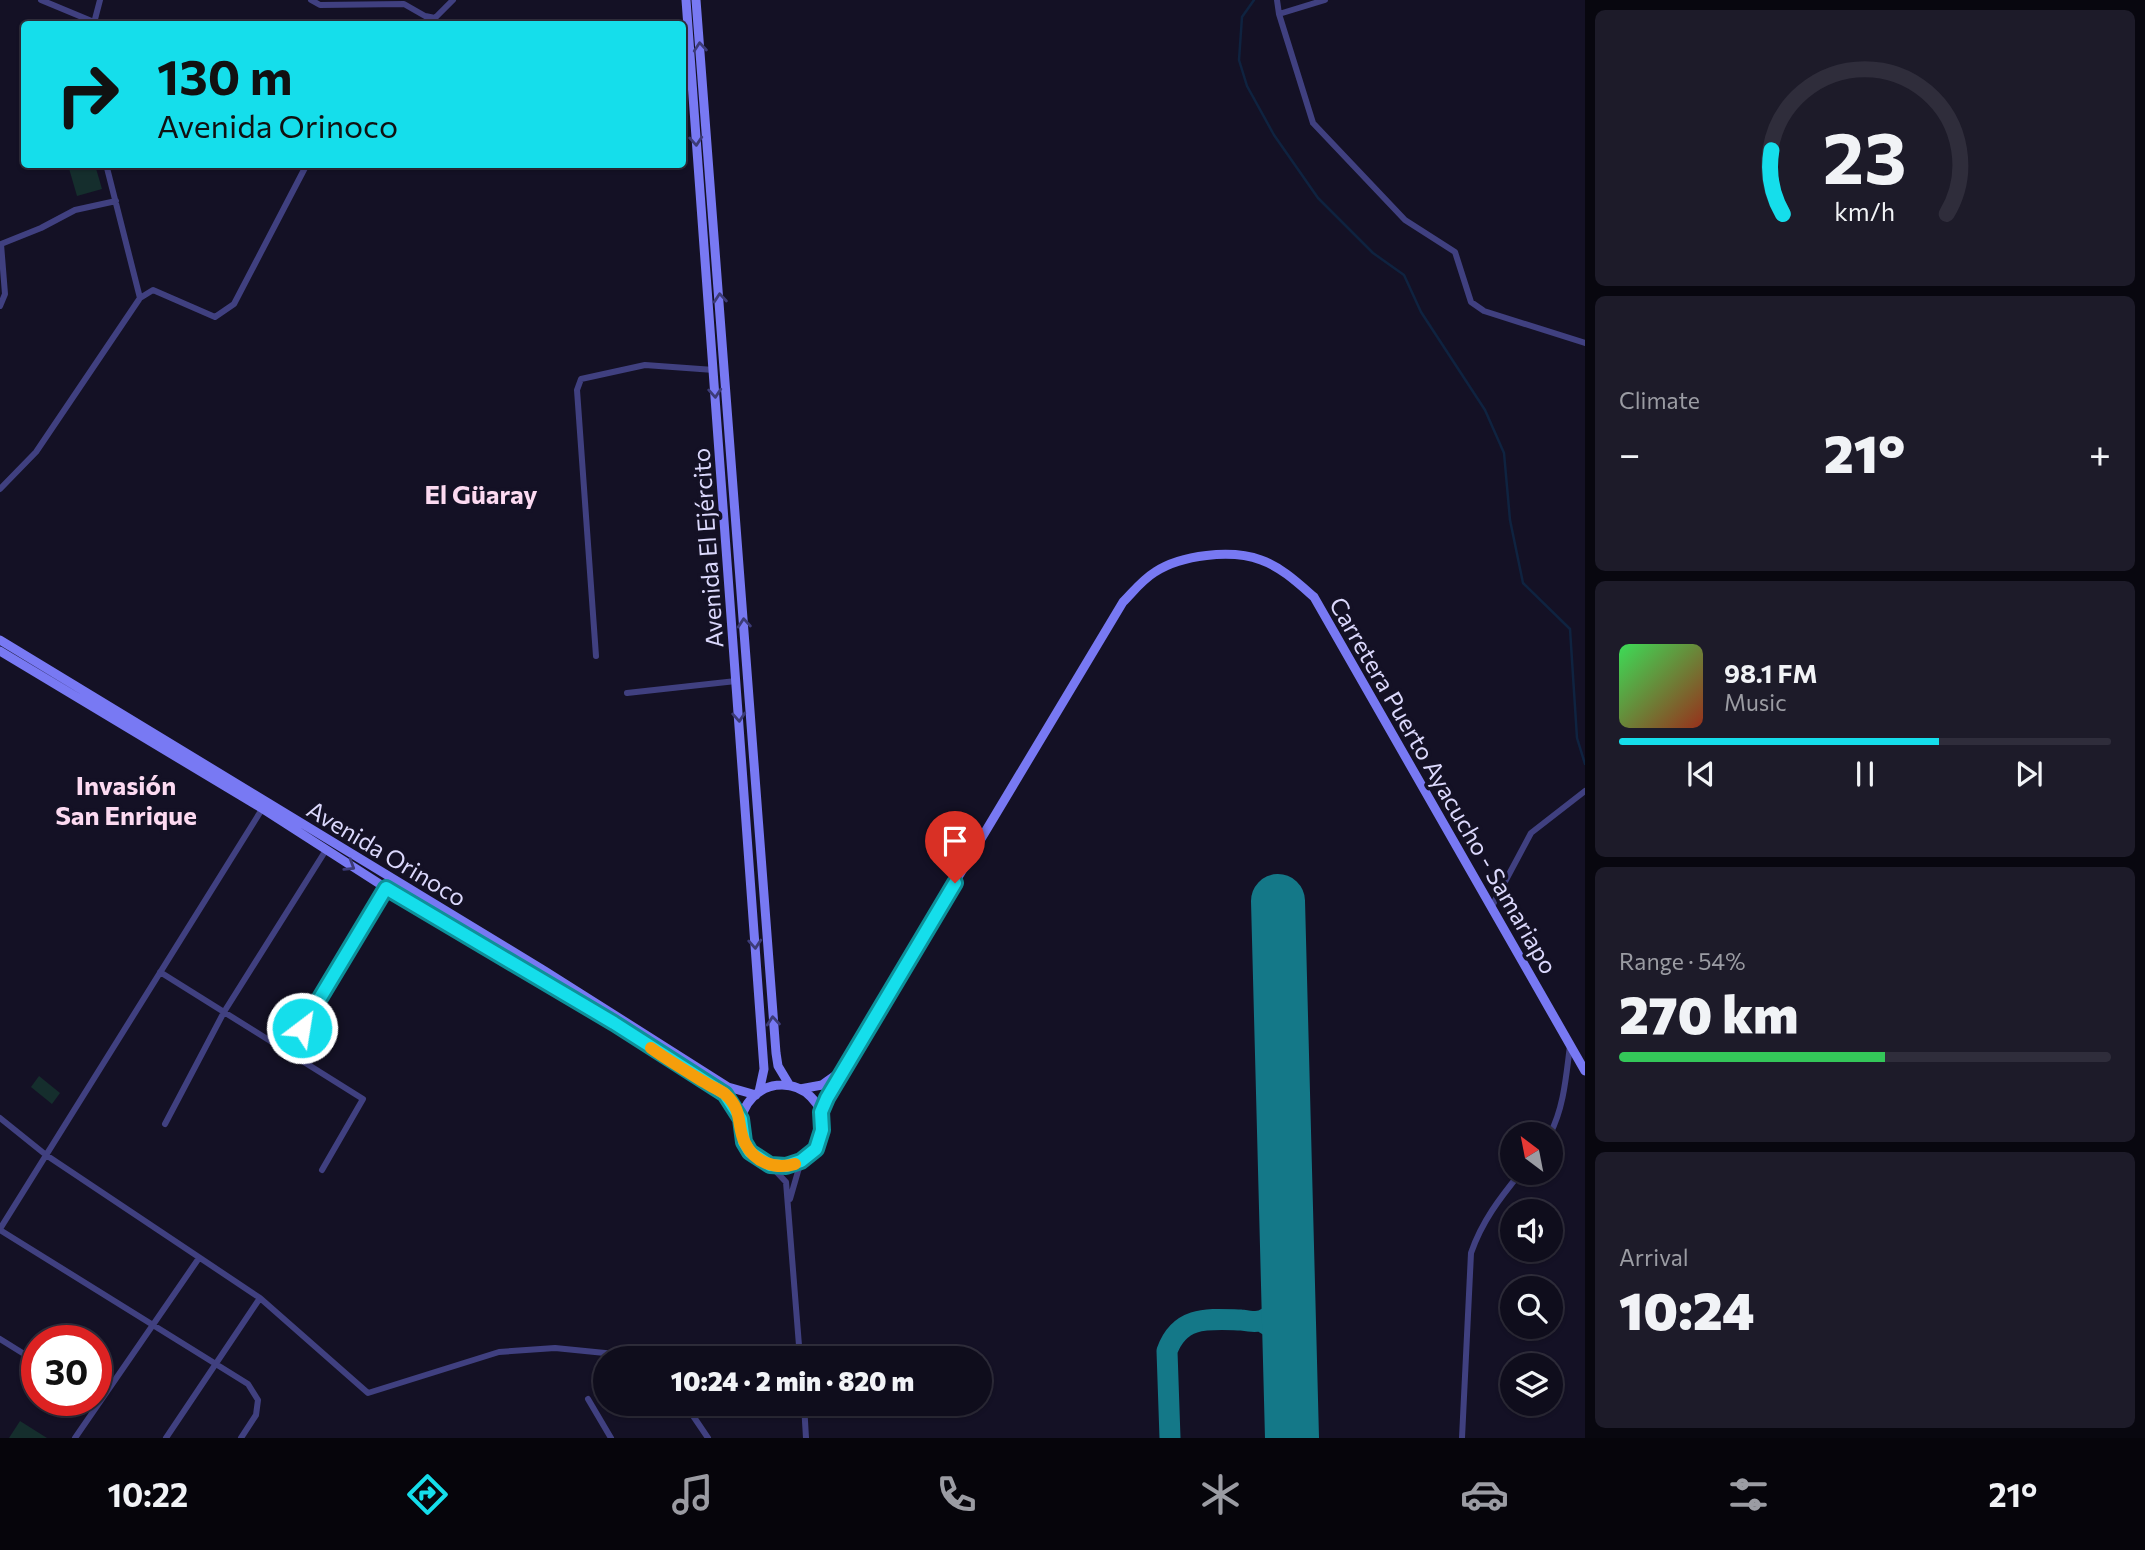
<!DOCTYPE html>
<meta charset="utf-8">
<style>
:root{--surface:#0f0d1c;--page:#1d1b29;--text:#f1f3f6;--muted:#9b9ca3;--line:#2f2d3b;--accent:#15deeb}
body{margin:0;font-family:Commissioner,sans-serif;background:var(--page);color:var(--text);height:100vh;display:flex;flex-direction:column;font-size:26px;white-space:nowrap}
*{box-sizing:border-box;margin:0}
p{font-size:23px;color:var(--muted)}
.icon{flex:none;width:38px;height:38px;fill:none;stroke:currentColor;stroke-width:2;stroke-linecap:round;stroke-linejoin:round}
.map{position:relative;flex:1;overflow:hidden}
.sheet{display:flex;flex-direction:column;gap:10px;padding:10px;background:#08070f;width:560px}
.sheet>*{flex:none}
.guide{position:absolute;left:21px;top:21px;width:665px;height:147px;border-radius:7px;box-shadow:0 2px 5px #0004,0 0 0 2px var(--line);background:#15deeb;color:#111;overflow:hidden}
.needle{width:46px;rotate:328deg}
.controls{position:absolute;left:1500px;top:1122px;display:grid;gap:14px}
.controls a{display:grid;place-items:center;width:63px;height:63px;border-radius:50%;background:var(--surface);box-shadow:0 2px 5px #0004,0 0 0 2px var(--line);font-size:35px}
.speed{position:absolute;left:21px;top:1325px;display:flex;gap:14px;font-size:35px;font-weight:700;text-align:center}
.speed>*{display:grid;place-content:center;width:91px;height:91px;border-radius:50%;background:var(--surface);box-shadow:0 2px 5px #0004,0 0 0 2px var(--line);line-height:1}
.speed .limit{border:10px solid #d22;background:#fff;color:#111}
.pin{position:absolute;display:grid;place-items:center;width:60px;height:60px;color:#fff;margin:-72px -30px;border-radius:50% 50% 50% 0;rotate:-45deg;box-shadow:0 0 7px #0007}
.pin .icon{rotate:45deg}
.me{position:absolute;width:77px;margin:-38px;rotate:31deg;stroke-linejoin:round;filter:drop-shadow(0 0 5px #0008)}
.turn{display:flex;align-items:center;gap:24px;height:147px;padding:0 21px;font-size:32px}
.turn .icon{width:91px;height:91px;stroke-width:2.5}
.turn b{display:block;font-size:49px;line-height:60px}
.big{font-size:52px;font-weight:800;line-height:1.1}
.sheet .card{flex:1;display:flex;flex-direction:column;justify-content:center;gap:10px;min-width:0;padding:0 24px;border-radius:10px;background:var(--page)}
.sheet .dial{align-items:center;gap:0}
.dial svg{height:182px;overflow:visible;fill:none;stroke:var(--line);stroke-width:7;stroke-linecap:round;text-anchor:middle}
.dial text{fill:var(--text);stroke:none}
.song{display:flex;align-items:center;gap:21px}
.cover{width:84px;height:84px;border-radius:10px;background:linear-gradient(135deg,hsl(130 70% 55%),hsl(10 70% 35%))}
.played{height:7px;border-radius:4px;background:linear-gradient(90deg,var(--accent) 65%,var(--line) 65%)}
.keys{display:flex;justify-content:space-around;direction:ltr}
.heat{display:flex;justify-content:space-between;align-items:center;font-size:38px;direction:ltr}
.charge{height:10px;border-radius:5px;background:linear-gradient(90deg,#34c759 54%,var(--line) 0)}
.trip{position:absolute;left:593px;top:1346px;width:399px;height:70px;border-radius:35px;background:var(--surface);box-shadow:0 2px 5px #0004,0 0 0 2px var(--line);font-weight:800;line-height:70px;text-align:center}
.tabs{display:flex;height:112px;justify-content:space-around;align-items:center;background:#06050b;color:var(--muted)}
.tabs .icon{width:49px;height:49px}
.tabs .active{color:var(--accent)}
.tabs b{font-size:32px;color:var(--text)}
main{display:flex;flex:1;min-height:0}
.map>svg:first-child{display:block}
.green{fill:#152e2d}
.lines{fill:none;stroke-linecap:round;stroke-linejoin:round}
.stream{stroke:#0f2340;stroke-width:2.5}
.taxiway{stroke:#147888;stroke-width:21}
.runway{stroke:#147888;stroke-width:54}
.street{stroke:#404080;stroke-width:6}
.secondary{stroke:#7879f3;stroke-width:9}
.oneway{stroke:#3c3b77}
.route-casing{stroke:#0e9099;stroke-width:18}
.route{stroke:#15deeb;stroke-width:12}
.slow{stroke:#f59e0b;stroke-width:12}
.labels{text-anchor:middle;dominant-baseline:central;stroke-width:7;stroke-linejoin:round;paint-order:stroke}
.street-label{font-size:24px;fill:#dbd8fc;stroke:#141125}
.neighbourhood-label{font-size:26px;font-weight:bold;fill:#fcdaf1;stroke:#141125}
</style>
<main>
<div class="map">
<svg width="1585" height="1438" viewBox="0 0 1585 1438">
<rect width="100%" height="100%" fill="#141125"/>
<path class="green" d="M 68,165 L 95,165 L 102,189 L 77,196 Z
M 39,1076 L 60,1093 L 52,1104 L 31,1087 Z
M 20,1421 L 47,1438 L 9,1438 Z"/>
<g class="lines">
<path class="stream" d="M 1254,0 L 1242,17 L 1239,60 L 1247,86 L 1274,135 L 1318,198 L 1373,253 L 1404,275 L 1421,312 L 1485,410 L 1504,453 L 1510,520 L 1523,583 L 1570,629 L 1577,738 L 1585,764"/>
<path class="taxiway" d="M 1261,1321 L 1279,1332 L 1290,1349
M 1170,1438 L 1167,1351 C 1180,1315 1209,1319 1241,1320 C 1247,1321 1257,1323 1263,1320 C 1275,1315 1282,1302 1288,1292"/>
<path class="runway" d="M 1278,901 L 1292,1438"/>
<path class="street" d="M 41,0 L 94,22
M 311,0 L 320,5 L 404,4 L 425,16 L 435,18
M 1277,0 L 1279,14 L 1313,123 L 1405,220 L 1455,252 L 1471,302 L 1484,311 L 1585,343
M 1279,14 L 1325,0
M 94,23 L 100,0
M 429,24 L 453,0
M 140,298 L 153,290 L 215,317 L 234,304 L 307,164
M 0,306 L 5,294 L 1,244 L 41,228 L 75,210 L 116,201
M 0,489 L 36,452 L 140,298 L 106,164
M 596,656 L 577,390 L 581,379 L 645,365 L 714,370
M 627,693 L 736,681
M 1491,908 L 1531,833 L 1585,791
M 160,972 L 363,1099 L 322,1170
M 288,1052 L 386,888
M 0,1118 L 46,1155 L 260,1298 L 368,1393 L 499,1352 L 555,1348 L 615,1354 L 625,1358
M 165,1124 L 224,1012 L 326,850
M 1550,1134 C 1564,1107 1566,1076 1570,1046
M 770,1165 L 786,1182 L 800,1358
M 790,1199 L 801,1161
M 0,1229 L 264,806
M 0,1230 L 248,1384 L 258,1400 L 256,1415 L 241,1438
M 0,1339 L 37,1362
M 588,1399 L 611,1438
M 685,1404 L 708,1438
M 804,1404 L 806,1438
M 75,1438 L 199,1258
M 166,1438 L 260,1298
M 1462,1438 L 1471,1253 C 1482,1221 1500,1198 1521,1172"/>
<path class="secondary" d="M 686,0 L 764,1069 L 759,1092
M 696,0 L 776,1053 L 778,1066 L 790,1086
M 0,640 L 545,971 L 728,1087 L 756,1095
M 0,651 L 263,809 L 386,888 L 623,1029 L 725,1094 L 741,1119
M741 1126a41 41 0 1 1 82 0a41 41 0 1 1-82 0Z
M 800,1089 L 822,1085 L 836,1075
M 821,1112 L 843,1069 L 1123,602 C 1133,592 1142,580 1155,572 C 1181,555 1231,549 1261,560 C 1281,567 1298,583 1314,597 L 1585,1071"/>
</g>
<defs><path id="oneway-chevron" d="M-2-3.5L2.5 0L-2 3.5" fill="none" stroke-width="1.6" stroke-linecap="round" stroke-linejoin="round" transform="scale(1.75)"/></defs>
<g class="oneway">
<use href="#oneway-chevron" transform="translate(700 47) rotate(-95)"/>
<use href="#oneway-chevron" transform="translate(696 141) rotate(86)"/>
<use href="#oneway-chevron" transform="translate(720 298) rotate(-95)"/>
<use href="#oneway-chevron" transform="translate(715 393) rotate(86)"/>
<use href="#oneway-chevron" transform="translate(744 623) rotate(-95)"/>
<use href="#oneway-chevron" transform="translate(739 717) rotate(86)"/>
<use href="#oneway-chevron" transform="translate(350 866) rotate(32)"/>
<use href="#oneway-chevron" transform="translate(755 944) rotate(86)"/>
<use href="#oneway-chevron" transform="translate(773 1021) rotate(-95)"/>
</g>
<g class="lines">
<defs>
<path id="route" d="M 302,1028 L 386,888 L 614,1023 L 725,1094 L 741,1119 L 744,1142 L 750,1152 L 770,1165 L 786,1166 L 801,1161 L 816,1149 L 822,1130 L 821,1112 L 827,1098 L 955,883"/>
</defs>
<use href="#route" class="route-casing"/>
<use href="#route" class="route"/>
<path class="slow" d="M 651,1048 C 669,1061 688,1072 706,1083 C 712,1087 720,1090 725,1094 C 744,1111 736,1125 745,1143 C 754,1162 775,1170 795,1164"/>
</g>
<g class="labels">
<g class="street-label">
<text transform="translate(707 548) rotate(-94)">Avenida El Ejército</text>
<text transform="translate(1444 785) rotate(60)">Carretera Puerto Ayacucho - Samariapo</text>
<text transform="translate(387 853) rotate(31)">Avenida Orinoco</text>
</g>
<g class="neighbourhood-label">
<text x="481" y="493">El Güaray</text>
<text x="126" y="784">Invasión<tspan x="126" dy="30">San Enrique</tspan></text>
</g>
</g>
</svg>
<div class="controls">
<a><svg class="needle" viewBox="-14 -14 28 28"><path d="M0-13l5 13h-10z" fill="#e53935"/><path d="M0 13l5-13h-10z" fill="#9b9ca3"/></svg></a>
<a><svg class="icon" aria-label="sound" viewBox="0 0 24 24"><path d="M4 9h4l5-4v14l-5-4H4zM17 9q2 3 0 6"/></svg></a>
<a><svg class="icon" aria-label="search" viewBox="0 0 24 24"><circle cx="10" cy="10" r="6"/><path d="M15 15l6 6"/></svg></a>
<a><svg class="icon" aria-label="layers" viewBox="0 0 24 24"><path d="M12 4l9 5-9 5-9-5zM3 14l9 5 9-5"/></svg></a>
</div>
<div class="speed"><div class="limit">30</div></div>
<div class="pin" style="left:955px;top:883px;background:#d93025"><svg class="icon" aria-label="arrive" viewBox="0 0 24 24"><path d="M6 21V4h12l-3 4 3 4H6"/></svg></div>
<svg class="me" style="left:302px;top:1028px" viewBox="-20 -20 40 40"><circle r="17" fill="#15deeb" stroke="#fff" stroke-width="3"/><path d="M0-11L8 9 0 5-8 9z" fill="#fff"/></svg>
<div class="trip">10:24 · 2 min · 820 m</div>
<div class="guide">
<div class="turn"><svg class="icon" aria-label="right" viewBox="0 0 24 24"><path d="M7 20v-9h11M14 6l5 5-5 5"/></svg><div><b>130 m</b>Avenida Orinoco</div></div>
</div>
</div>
<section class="sheet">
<div class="card dial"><svg viewBox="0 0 100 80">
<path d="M14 69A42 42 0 1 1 86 69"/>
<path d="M14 69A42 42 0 0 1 9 41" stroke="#15deeb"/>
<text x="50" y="56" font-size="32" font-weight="700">23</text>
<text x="50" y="72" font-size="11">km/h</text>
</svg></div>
<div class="card"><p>Climate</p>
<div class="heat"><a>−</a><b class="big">21°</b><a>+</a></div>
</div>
<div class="card">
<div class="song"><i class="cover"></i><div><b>98.1 FM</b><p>Music</p></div></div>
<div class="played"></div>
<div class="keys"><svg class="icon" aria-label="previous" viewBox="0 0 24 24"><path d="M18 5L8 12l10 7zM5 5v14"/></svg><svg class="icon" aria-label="pause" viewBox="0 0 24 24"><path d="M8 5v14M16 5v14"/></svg><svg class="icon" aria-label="next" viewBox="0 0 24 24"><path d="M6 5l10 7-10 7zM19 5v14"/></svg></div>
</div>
<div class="card"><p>Range · 54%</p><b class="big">270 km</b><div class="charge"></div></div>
<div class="card"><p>Arrival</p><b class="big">10:24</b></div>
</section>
</main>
<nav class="tabs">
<b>10:22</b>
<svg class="icon active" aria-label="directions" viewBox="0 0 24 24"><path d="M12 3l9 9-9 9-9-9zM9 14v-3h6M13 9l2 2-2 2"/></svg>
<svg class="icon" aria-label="music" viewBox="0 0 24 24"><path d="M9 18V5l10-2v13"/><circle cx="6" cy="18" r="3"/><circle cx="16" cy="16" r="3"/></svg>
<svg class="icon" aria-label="phone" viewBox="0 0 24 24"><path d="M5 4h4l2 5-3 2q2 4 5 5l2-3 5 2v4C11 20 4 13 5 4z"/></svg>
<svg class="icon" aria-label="climate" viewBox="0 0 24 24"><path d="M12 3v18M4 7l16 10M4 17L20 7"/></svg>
<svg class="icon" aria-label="car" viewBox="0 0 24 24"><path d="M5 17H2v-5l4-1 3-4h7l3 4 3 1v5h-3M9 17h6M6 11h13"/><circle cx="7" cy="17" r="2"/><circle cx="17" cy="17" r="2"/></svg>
<svg class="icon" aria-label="filters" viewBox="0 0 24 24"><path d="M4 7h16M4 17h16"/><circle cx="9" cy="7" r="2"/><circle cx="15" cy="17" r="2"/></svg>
<b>21°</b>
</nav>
